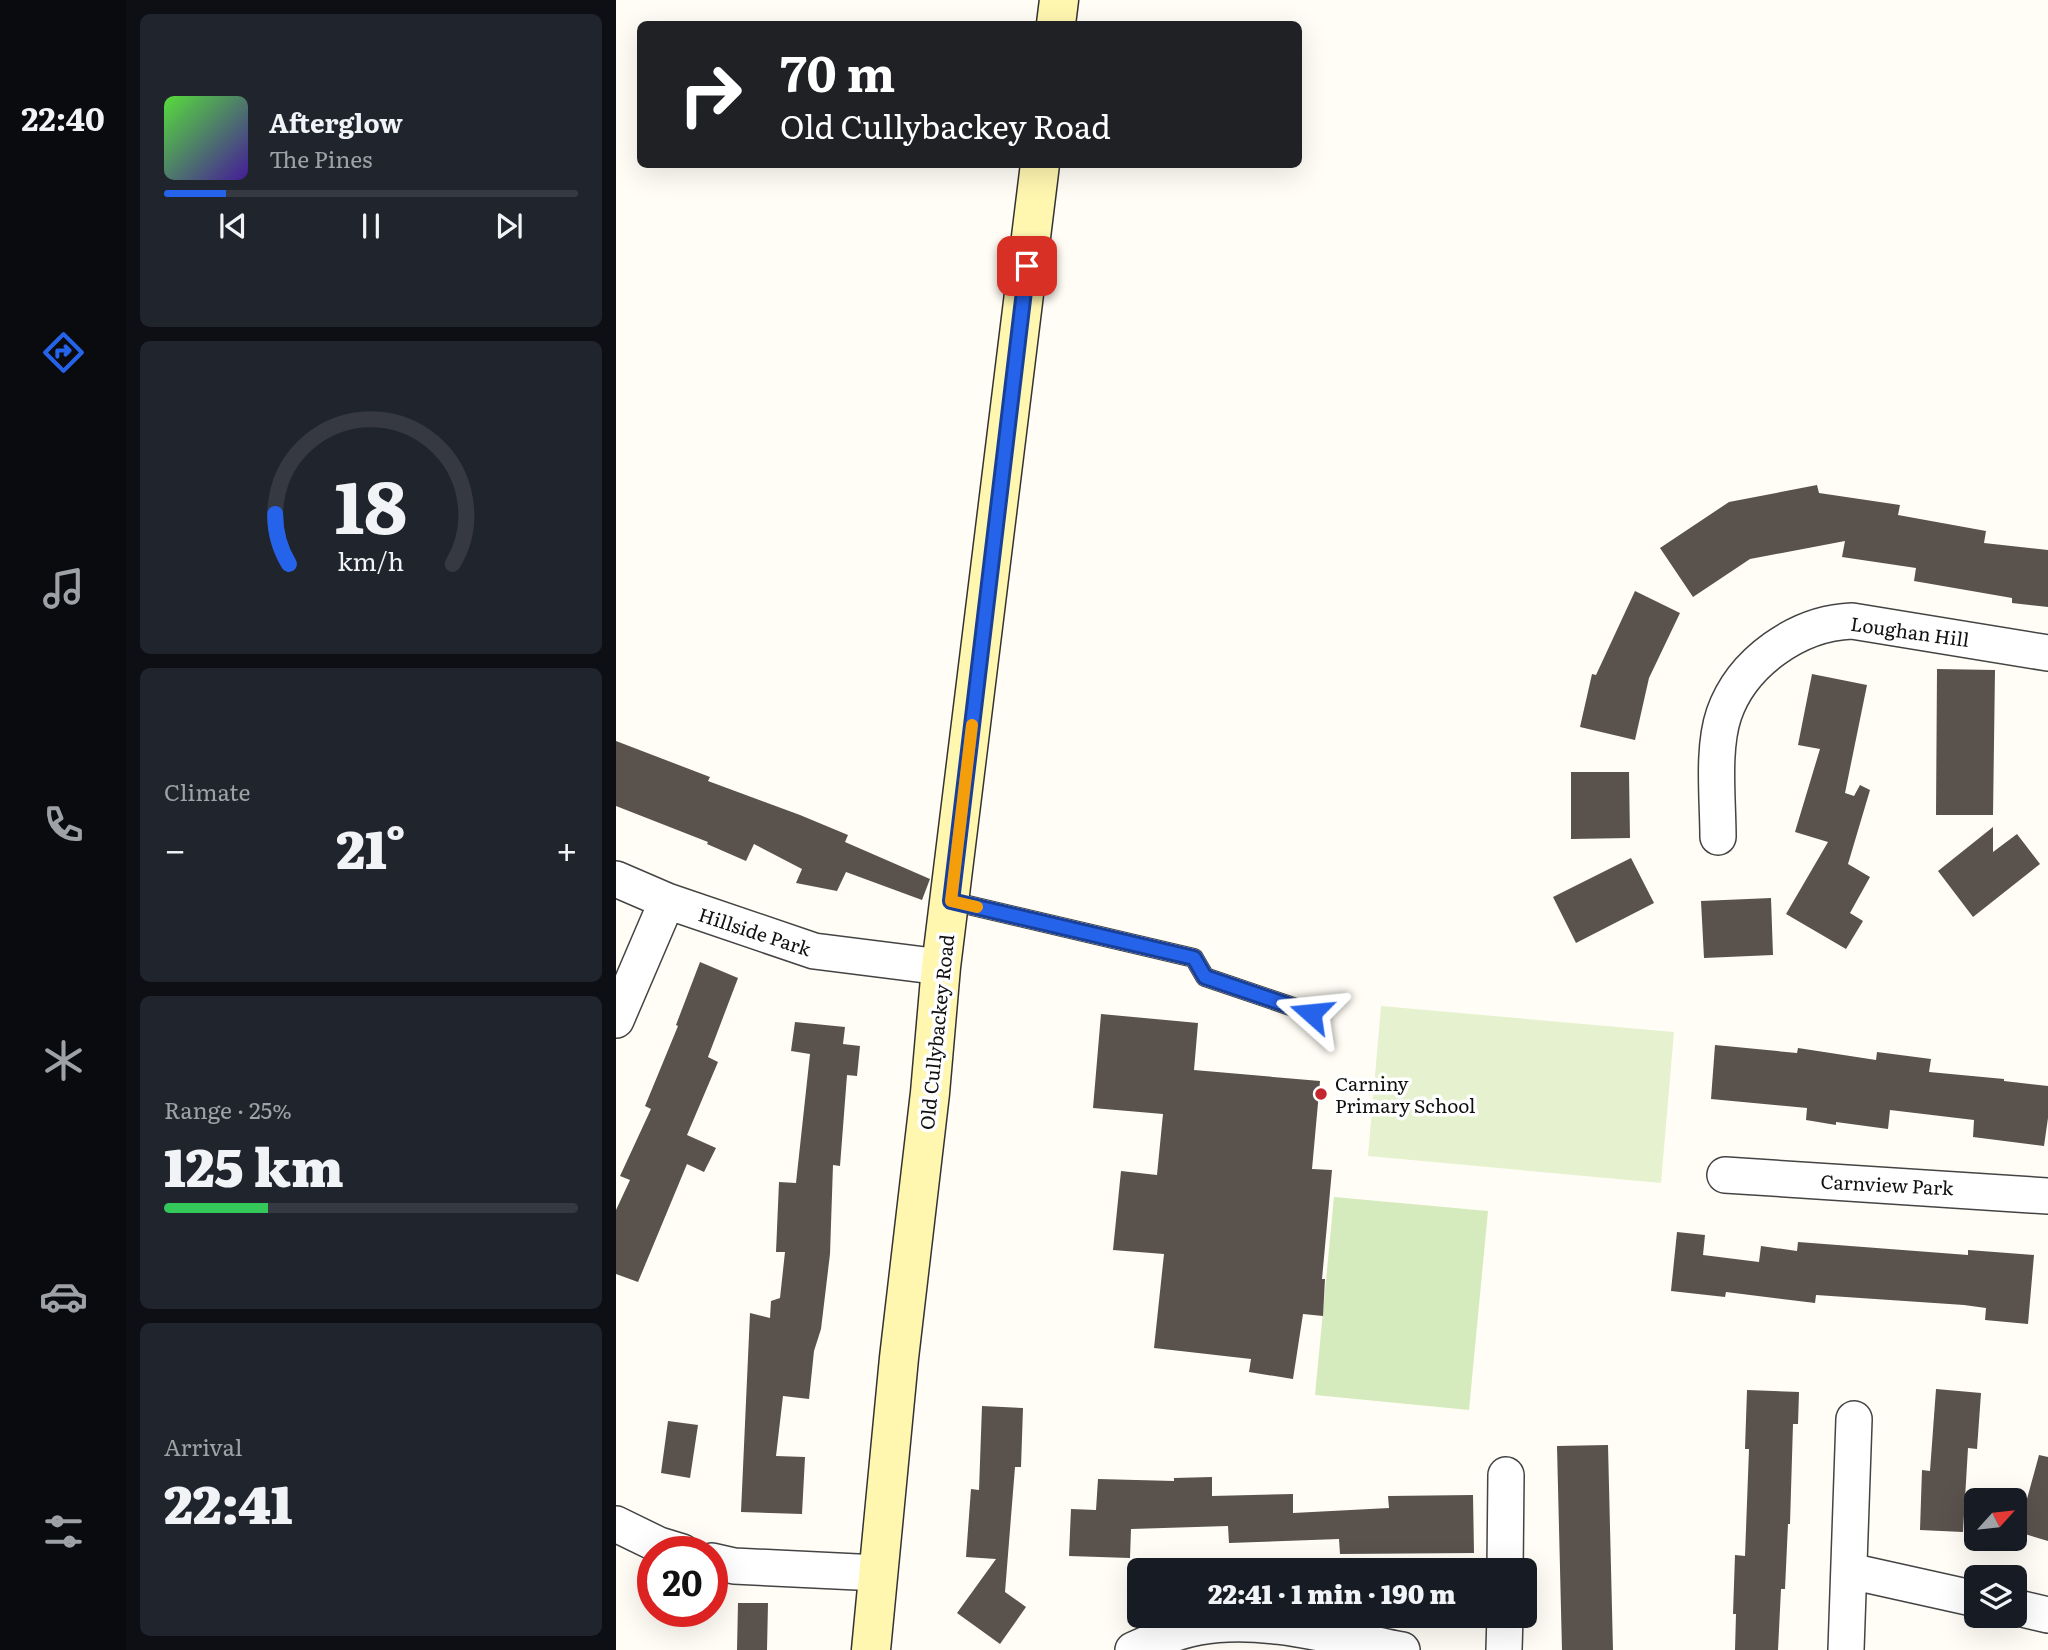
<!DOCTYPE html>
<meta charset="utf-8">
<style>
:root{--surface:#171b24;--page:#20242c;--text:#f1f3f6;--muted:#9ea1a6;--line:#363941;--accent:#2563eb}
body{margin:0;font-family:Literata,serif;background:var(--page);color:var(--text);height:100vh;display:flex;flex-direction:column;font-size:26px;white-space:nowrap}
*{box-sizing:border-box;margin:0}
p{font-size:23px;color:var(--muted)}
.icon{flex:none;width:38px;height:38px;fill:none;stroke:currentColor;stroke-width:2;stroke-linecap:round;stroke-linejoin:round}
.map{position:relative;flex:1;overflow:hidden}
.side{display:flex;flex-direction:column;gap:14px;padding:14px;background:#0d0f14;width:490px}
.side>*{flex:none}
.top-card{position:absolute;left:21px;top:21px;width:665px;height:147px;border-radius:10px;box-shadow:0 7px 28px #0002;background:#202124;color:#fff;overflow:hidden}
.needle{width:46px;rotate:63deg}
.tools{position:absolute;left:1348px;top:1488px;display:grid;gap:14px}
.tools a{display:grid;place-items:center;width:63px;height:63px;border-radius:10px;background:var(--surface);box-shadow:0 7px 28px #0002;font-size:35px}
.speed{position:absolute;left:21px;top:1536px;display:flex;gap:14px;font-size:35px;font-weight:700;text-align:center}
.speed>*{display:grid;place-content:center;width:91px;height:91px;border-radius:50%;background:var(--surface);box-shadow:0 7px 28px #0002;line-height:1}
.speed .limit{border:10px solid #d22;background:#fff;color:#111}
.pin{position:absolute;display:grid;place-items:center;width:60px;height:60px;color:#fff;margin:-30px;border-radius:14px;box-shadow:0 4px 10px #0006}
.me{position:absolute;width:77px;margin:-38px;rotate:288deg;stroke-linejoin:round;filter:drop-shadow(0 0 5px #0008)}
.turn{display:flex;align-items:center;gap:24px;height:147px;padding:0 28px;font-size:32px}
.turn .icon{width:91px;height:91px;stroke-width:2.5}
.turn b{display:block;font-size:49px;line-height:60px}
.big{font-size:52px;font-weight:800;line-height:1.1}
.side .tile{flex:1;display:flex;flex-direction:column;justify-content:center;gap:10px;min-width:0;padding:0 24px;border-radius:10px;background:var(--page)}
.side .dial{align-items:center;gap:0}
.dial svg{height:182px;overflow:visible;fill:none;stroke:var(--line);stroke-width:7;stroke-linecap:round;text-anchor:middle}
.dial text{fill:var(--text);stroke:none}
.song{display:flex;align-items:center;gap:21px}
.cover{width:84px;height:84px;border-radius:10px;background:linear-gradient(135deg,hsl(110 70% 55%),hsl(260 70% 35%))}
.played{height:7px;border-radius:4px;background:linear-gradient(90deg,var(--accent) 15%,var(--line) 15%)}
.keys{display:flex;justify-content:space-around;direction:ltr}
.heat{display:flex;justify-content:space-between;align-items:center;font-size:38px;direction:ltr}
.charge{height:10px;border-radius:5px;background:linear-gradient(90deg,#34c759 25%,var(--line) 0)}
.trip{position:absolute;left:511px;top:1558px;width:410px;height:70px;border-radius:10px;background:var(--surface);box-shadow:0 7px 28px #0002;font-weight:800;line-height:70px;text-align:center}
main{display:flex;flex:1;min-height:0}
.tab-bar{display:flex;flex-direction:column;width:126px;justify-content:space-around;align-items:center;background:#090b0e;color:var(--muted)}
.tab-bar .icon{width:49px;height:49px}
.tab-bar .selected{color:var(--accent)}
.tab-bar b{font-size:32px;color:var(--text)}
.map>svg:first-child{display:block}
.green{fill:#d5ebbd}
.pitch{fill:#e6f2cf}
.building{fill:#5a524d}
.lines{fill:none;stroke-linecap:round;stroke-linejoin:round}
.lane-casing{stroke:#444;stroke-width:20}
.street-casing{stroke:#444;stroke-width:38}
.secondary-casing{stroke:#333;stroke-width:41}
.lane{stroke:#fff;stroke-width:18}
.street{stroke:#fff;stroke-width:35}
.secondary{stroke:#fff6b0;stroke-width:38}
.route-casing{stroke:#184099;stroke-width:18}
.route{stroke:#2563eb;stroke-width:12}
.slow{stroke:#f59e0b;stroke-width:12}
.poi-dot{fill:#c4262e;stroke:#fff;stroke-width:2.5}
.labels{text-anchor:middle;dominant-baseline:central;stroke-width:7;stroke-linejoin:round;paint-order:stroke}
.street-label{font-size:19px;fill:#111;stroke:#fff}
.poi-label{font-size:19px;fill:#111;stroke:#fff;text-anchor:start}
</style>
<main>
<nav class="tab-bar">
<b>22:40</b>
<svg class="icon selected" aria-label="directions" viewBox="0 0 24 24"><path d="M12 3l9 9-9 9-9-9zM9 14v-3h6M13 9l2 2-2 2"/></svg>
<svg class="icon" aria-label="music" viewBox="0 0 24 24"><path d="M9 18V5l10-2v13"/><circle cx="6" cy="18" r="3"/><circle cx="16" cy="16" r="3"/></svg>
<svg class="icon" aria-label="phone" viewBox="0 0 24 24"><path d="M5 4h4l2 5-3 2q2 4 5 5l2-3 5 2v4C11 20 4 13 5 4z"/></svg>
<svg class="icon" aria-label="climate" viewBox="0 0 24 24"><path d="M12 3v18M4 7l16 10M4 17L20 7"/></svg>
<svg class="icon" aria-label="car" viewBox="0 0 24 24"><path d="M5 17H2v-5l4-1 3-4h7l3 4 3 1v5h-3M9 17h6M6 11h13"/><circle cx="7" cy="17" r="2"/><circle cx="17" cy="17" r="2"/></svg>
<svg class="icon" aria-label="filters" viewBox="0 0 24 24"><path d="M4 7h16M4 17h16"/><circle cx="9" cy="7" r="2"/><circle cx="15" cy="17" r="2"/></svg>
</nav>
<section class="side">
<div class="tile">
<div class="song"><i class="cover"></i><div><b>Afterglow</b><p>The Pines</p></div></div>
<div class="played"></div>
<div class="keys"><svg class="icon" aria-label="previous" viewBox="0 0 24 24"><path d="M18 5L8 12l10 7zM5 5v14"/></svg><svg class="icon" aria-label="pause" viewBox="0 0 24 24"><path d="M8 5v14M16 5v14"/></svg><svg class="icon" aria-label="next" viewBox="0 0 24 24"><path d="M6 5l10 7-10 7zM19 5v14"/></svg></div>
</div>
<div class="tile dial"><svg viewBox="0 0 100 80">
<path d="M14 69A42 42 0 1 1 86 69"/>
<path d="M14 69A42 42 0 0 1 8 47" stroke="#2563eb"/>
<text x="50" y="56" font-size="32" font-weight="700">18</text>
<text x="50" y="72" font-size="11">km/h</text>
</svg></div>
<div class="tile"><p>Climate</p>
<div class="heat"><a>−</a><b class="big">21°</b><a>+</a></div>
</div>
<div class="tile"><p>Range · 25%</p><b class="big">125 km</b><div class="charge"></div></div>
<div class="tile"><p>Arrival</p><b class="big">22:41</b></div>
</section>
<div class="map">
<svg width="1432" height="1650" viewBox="0 0 1432 1650">
<rect width="100%" height="100%" fill="#fffdf5"/>
<path class="green" d="M 718,1197 L 872,1211 L 853,1410 L 699,1395 Z"/>
<path class="pitch" d="M 765,1006 L 1058,1032 L 1045,1183 L 752,1156 Z"/>
<path class="building" d="M 1201,485 L 1203,493 L 1284,505 L 1282,515 L 1370,531 L 1368,543 L 1432,550 L 1432,607 L 1396,603 L 1396,598 L 1298,581 L 1300,568 L 1226,557 L 1229,541 L 1134,559 L 1077,597 L 1044,548 L 1113,502 Z
M 1019,591 L 1064,613 L 1033,678 L 1019,740 L 964,727 L 976,674 L 980,675 Z
M 1321,669 L 1379,670 L 1377,815 L 1320,815 Z
M 1196,674 L 1251,685 L 1229,793 L 1238,796 L 1244,785 L 1254,790 L 1232,864 L 1254,877 L 1234,913 L 1247,921 L 1230,949 L 1170,914 L 1212,842 L 1179,832 L 1204,749 L 1182,745 Z
M 0,741 L 94,777 L 92,781 L 184,815 L 232,835 L 229,842 L 314,879 L 306,900 L 230,872 L 221,891 L 180,883 L 186,869 L 138,844 L 130,861 L 91,844 L 92,842 L 0,806 Z
M 955,772 L 1013,772 L 1014,838 L 955,839 Z
M 1377,827 L 1377,852 L 1401,834 L 1424,864 L 1357,917 L 1322,871 Z
M 1015,858 L 1038,903 L 960,943 L 937,897 Z
M 1155,898 L 1157,955 L 1088,958 L 1085,901 Z
M 84,962 L 122,978 L 92,1057 L 102,1062 L 71,1135 L 100,1148 L 88,1172 L 71,1164 L 22,1282 L 0,1274 L 0,1210 L 14,1180 L 4,1176 L 35,1109 L 29,1106 L 62,1026 L 60,1025 Z
M 485,1014 L 582,1023 L 578,1070 L 704,1081 L 696,1169 L 716,1170 L 706,1279 L 709,1279 L 707,1316 L 687,1314 L 677,1379 L 633,1372 L 635,1359 L 538,1348 L 548,1254 L 497,1250 L 505,1171 L 541,1175 L 547,1114 L 477,1108 Z
M 179,1022 L 229,1027 L 227,1044 L 244,1046 L 241,1076 L 231,1075 L 224,1166 L 217,1165 L 214,1254 L 205,1329 L 198,1351 L 193,1399 L 167,1396 L 160,1456 L 189,1457 L 186,1514 L 125,1512 L 134,1313 L 154,1318 L 155,1301 L 164,1298 L 169,1252 L 160,1252 L 163,1182 L 180,1183 L 194,1054 L 175,1051 Z
M 1099,1045 L 1181,1053 L 1182,1048 L 1260,1060 L 1261,1052 L 1315,1059 L 1313,1072 L 1388,1079 L 1388,1081 L 1432,1086 L 1432,1118 L 1428,1146 L 1357,1137 L 1358,1120 L 1274,1110 L 1272,1129 L 1220,1122 L 1220,1125 L 1190,1120 L 1191,1108 L 1095,1099 Z
M 1061,1232 L 1089,1235 L 1087,1255 L 1143,1262 L 1145,1246 L 1181,1251 L 1182,1242 L 1352,1255 L 1352,1250 L 1418,1255 L 1412,1324 L 1369,1320 L 1370,1308 L 1348,1305 L 1200,1295 L 1199,1303 L 1110,1292 L 1109,1297 L 1055,1291 Z
M 1320,1389 L 1365,1393 L 1361,1449 L 1352,1448 L 1347,1532 L 1304,1530 L 1306,1470 L 1314,1471 Z
M 1131,1390 L 1183,1392 L 1182,1424 L 1177,1424 L 1174,1524 L 1172,1524 L 1169,1589 L 1165,1589 L 1162,1650 L 1119,1650 L 1120,1614 L 1117,1614 L 1119,1555 L 1129,1556 L 1133,1449 L 1129,1449 Z
M 366,1406 L 407,1408 L 405,1467 L 399,1467 L 389,1592 L 410,1607 L 384,1644 L 341,1613 L 380,1559 L 350,1557 L 355,1489 L 363,1490 Z
M 52,1421 L 82,1425 L 74,1478 L 45,1473 Z
M 992,1445 L 997,1650 L 946,1650 L 941,1446 Z
M 1423,1455 L 1432,1457 L 1432,1541 L 1402,1532 Z
M 596,1477 L 596,1496 L 677,1494 L 677,1513 L 773,1508 L 772,1496 L 857,1495 L 858,1553 L 724,1554 L 723,1539 L 613,1543 L 612,1526 L 515,1529 L 514,1558 L 453,1556 L 455,1509 L 480,1510 L 482,1479 L 558,1481 L 558,1478 Z
M 122,1603 L 152,1603 L 151,1650 L 121,1650 Z"/>
<g class="lines">
<defs>
<path id="lane" d="M 335,901 L 578,958 L 589,977 L 695,1013"/>
<path id="street" d="M 1102,837 C 1102,800 1096,749 1108,714 C 1126,662 1182,623 1236,621 L 1432,653
M 0,879 L 51,901 L 198,951 L 325,967
M 0,1020 L 51,901
M 1109,1175 L 1432,1196
M 0,1524 L 43,1545 L 66,1552
M 96,1561 L 118,1566 L 262,1573
M 889,1570 L 890,1475
M 1234,1571 L 1360,1599
M 1398,1607 L 1432,1615
M 517,1650 C 537,1641 560,1631 583,1627 C 647,1615 723,1638 786,1650
M 888,1650 L 889,1615
M 1230,1650 L 1238,1419"/>
<path id="secondary" d="M 440,24 L 443,0
M 255,1650 L 283,1358 L 314,1093 L 325,967 L 424,164"/>
</defs>
<use href="#lane" class="lane-casing"/>
<use href="#street" class="street-casing"/>
<use href="#secondary" class="secondary-casing"/>
<use href="#lane" class="lane"/>
<use href="#street" class="street"/>
<use href="#secondary" class="secondary"/>
</g>
<g class="lines">
<defs>
<path id="route" d="M 411,266 L 335,901 L 578,958 L 589,977 L 695,1013"/>
</defs>
<use href="#route" class="route-casing"/>
<use href="#route" class="route"/>
<path class="slow" d="M 356,725 L 335,901 L 361,907"/>
</g>
<circle class="poi-dot" cx="705" cy="1094" r="7"/>
<g class="labels">
<g class="street-label">
<text transform="translate(1294 631) rotate(8)">Loughan Hill</text>
<text transform="translate(139 931) rotate(18)">Hillside Park</text>
<text transform="translate(320 1032) rotate(-84)">Old Cullybackey Road</text>
<text transform="translate(1271 1184) rotate(3)">Carnview Park</text>
</g>
<g class="poi-label">
<text x="719" y="1083">Carniny<tspan x="719" dy="22">Primary School</tspan></text>
</g>
</g>
</svg>
<div class="tools">
<a><svg class="needle" viewBox="-14 -14 28 28"><path d="M0-13l5 13h-10z" fill="#e53935"/><path d="M0 13l5-13h-10z" fill="#9ea1a6"/></svg></a>
<a><svg class="icon" aria-label="layers" viewBox="0 0 24 24"><path d="M12 4l9 5-9 5-9-5zM3 14l9 5 9-5"/></svg></a>
</div>
<div class="speed"><div class="limit">20</div></div>
<div class="pin" style="left:411px;top:266px;background:#d93025"><svg class="icon" aria-label="arrive" viewBox="0 0 24 24"><path d="M6 21V4h12l-3 4 3 4H6"/></svg></div>
<svg class="me" style="left:695px;top:1013px" viewBox="-20 -20 40 40"><path d="M0-17L14 15 0 8-14 15z" fill="#2563eb" stroke="#fff" stroke-width="4"/></svg>
<div class="trip">22:41 · 1 min · 190 m</div>
<div class="top-card">
<div class="turn"><svg class="icon" aria-label="right" viewBox="0 0 24 24"><path d="M7 20v-9h11M14 6l5 5-5 5"/></svg><div><b>70 m</b>Old Cullybackey Road</div></div>
</div>
</div>
</main>
